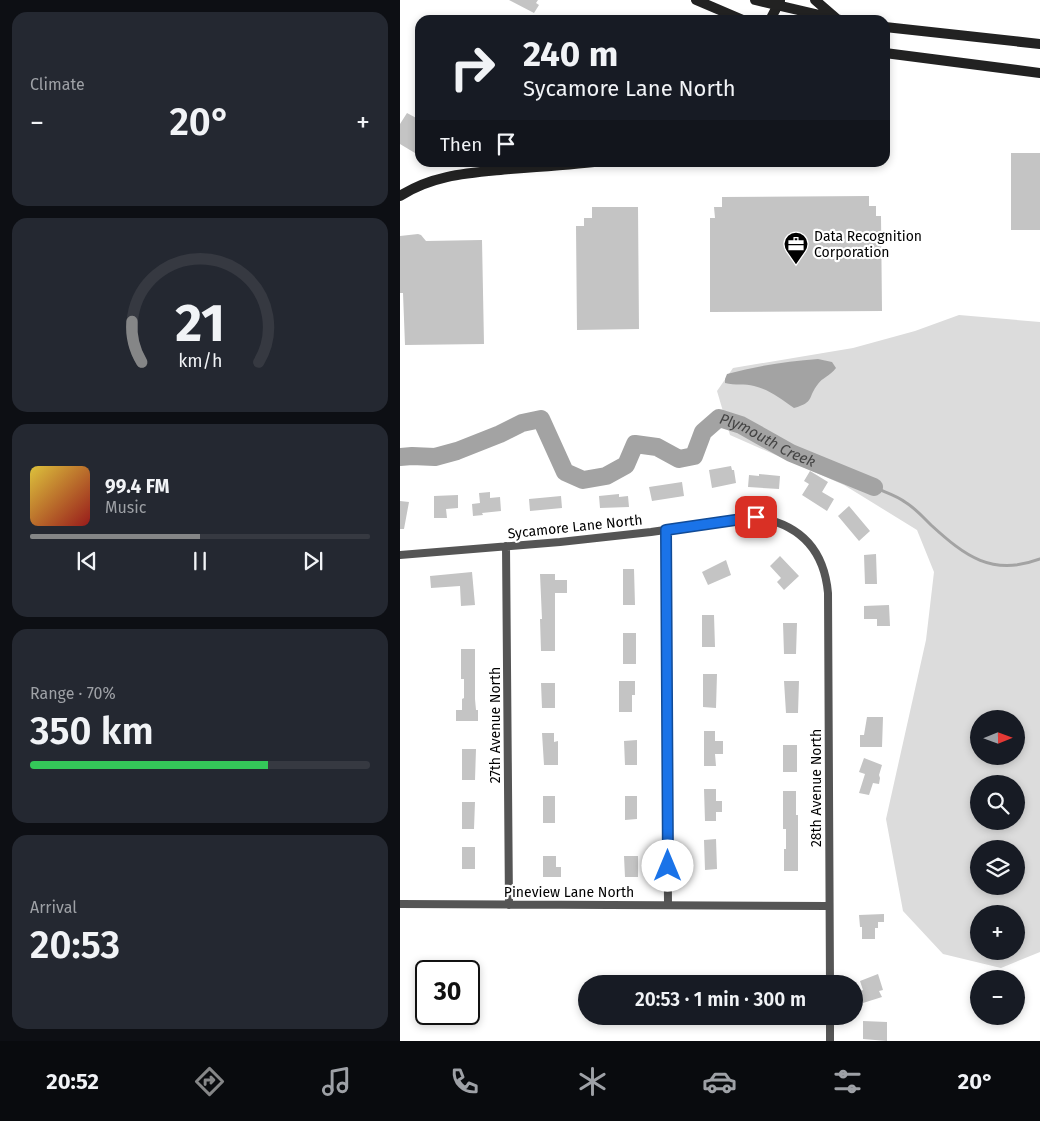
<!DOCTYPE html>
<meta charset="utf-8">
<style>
:root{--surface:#171b24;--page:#242831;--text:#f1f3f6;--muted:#9ea1a6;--line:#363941;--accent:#858687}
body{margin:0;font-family:"Fira Sans",sans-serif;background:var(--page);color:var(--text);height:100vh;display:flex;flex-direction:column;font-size:19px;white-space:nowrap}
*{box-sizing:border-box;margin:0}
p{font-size:16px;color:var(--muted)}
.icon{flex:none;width:28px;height:28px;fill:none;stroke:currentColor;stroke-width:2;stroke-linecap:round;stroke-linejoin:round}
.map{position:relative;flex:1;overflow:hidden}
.drawer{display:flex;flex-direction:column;gap:12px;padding:12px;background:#0d0f14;width:400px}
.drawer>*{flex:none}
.hud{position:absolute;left:15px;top:15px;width:475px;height:152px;border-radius:15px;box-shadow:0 2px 8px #0003;background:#171b24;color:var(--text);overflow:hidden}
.needle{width:32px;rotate:89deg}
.buttons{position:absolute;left:570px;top:710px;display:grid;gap:10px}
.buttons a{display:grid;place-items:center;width:55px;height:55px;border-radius:50%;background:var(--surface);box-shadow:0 2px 8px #0003;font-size:25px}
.speed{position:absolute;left:15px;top:960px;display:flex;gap:10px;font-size:25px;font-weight:700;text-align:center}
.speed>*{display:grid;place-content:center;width:65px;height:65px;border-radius:50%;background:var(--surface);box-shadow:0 2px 8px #0003;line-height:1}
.speed .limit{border:2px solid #111;border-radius:8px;background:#fff;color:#111}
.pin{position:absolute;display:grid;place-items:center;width:42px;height:42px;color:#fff;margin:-21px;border-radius:10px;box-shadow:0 2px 8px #0006}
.me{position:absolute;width:55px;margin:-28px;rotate:0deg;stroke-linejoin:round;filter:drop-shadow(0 0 4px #0008)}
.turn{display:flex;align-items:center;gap:18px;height:105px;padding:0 25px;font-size:22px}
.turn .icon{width:65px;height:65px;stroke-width:2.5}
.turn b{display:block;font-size:35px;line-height:42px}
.then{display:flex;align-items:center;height:48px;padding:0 25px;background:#0003;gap:10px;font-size:19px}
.big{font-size:38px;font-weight:600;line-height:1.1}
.drawer .widget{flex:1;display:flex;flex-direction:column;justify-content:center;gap:8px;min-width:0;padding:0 18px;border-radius:15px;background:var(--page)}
.drawer .dial{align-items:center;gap:0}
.dial svg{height:130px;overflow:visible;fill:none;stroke:var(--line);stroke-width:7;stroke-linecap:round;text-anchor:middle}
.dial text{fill:var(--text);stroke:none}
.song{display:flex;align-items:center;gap:15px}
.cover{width:60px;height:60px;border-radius:8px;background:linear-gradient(135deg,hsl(50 70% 55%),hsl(0 70% 35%))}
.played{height:5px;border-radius:2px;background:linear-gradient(90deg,var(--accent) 50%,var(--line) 50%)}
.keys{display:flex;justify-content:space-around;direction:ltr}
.heat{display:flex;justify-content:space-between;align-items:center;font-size:28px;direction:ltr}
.charge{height:8px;border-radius:4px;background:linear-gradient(90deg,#34c759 70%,var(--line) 0)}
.trip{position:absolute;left:178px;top:975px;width:285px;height:50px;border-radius:25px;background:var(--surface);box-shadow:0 2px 8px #0003;font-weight:600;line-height:50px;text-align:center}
.tab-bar{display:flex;height:80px;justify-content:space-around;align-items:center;background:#090b0e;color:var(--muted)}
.tab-bar .icon{width:35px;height:35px}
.tab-bar .current{color:var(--accent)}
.tab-bar b{font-size:22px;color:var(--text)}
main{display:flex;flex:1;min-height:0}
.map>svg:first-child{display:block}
.green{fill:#dcdcdc;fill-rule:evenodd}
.water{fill:#a3a3a3}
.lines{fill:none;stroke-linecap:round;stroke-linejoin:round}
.stream{stroke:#a3a3a3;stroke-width:3}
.river{stroke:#a3a3a3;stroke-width:18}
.building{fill:#c4c4c4}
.street{stroke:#555;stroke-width:8}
.secondary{stroke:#222;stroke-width:10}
.route-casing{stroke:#114b97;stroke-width:12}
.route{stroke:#1a73e8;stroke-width:9}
.labels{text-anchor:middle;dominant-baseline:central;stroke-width:4.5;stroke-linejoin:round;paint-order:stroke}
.poi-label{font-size:14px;fill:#000;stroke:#fff;text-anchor:start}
.street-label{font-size:14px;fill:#000;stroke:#fff}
.water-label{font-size:15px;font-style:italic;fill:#444;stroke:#fff}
</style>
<main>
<section class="drawer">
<div class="widget"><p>Climate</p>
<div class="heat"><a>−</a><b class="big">20°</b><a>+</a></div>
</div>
<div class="widget dial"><svg viewBox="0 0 100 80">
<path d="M14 69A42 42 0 1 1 86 69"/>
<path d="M14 69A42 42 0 0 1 8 44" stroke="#858687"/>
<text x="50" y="56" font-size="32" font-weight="700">21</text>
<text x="50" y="72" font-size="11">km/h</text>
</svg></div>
<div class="widget">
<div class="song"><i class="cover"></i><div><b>99.4 FM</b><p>Music</p></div></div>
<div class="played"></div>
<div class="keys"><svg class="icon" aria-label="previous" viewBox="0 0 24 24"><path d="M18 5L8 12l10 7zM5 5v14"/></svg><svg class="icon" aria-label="pause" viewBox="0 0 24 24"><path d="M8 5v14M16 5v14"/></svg><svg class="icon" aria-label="next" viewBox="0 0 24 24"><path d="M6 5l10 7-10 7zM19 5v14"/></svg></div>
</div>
<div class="widget"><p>Range · 70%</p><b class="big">350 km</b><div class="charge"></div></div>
<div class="widget"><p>Arrival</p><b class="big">20:53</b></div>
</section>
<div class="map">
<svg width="640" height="1041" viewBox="0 0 640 1041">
<rect width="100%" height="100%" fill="#fff"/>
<path class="green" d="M 559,315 L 640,322 L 640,952 L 601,968 L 543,954 L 503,911 L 486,819 L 526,640 L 534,572 L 517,530 L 444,485 L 330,435 L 317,391 L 333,368 L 453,348 L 515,331 ZM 579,719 L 616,719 L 616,756 L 579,756 ZM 579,784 L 616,784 L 616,821 L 579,821 ZM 579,849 L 616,849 L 616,886 L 579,886 ZM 579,914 L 616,914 L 616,951 L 579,951 Z"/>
<path class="water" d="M 418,359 L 432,362 L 436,368 C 430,376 422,378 418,384 C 407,398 415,402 394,408 C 381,399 370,390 354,386 C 345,383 335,386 325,383 L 325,379 L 327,374 C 357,366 387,361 418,359 Z"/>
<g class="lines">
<path class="stream" d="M 474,487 C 484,492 496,495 505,502 C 515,508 523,517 531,525 C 565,556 592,577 640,559"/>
<path class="river" id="s1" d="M 0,457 L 12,456 L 35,457 L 57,451 L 100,434 L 122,423 L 141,419 L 165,472 L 183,480 L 206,476 L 226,465 L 235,444 L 257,447 L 279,459 L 294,456 L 303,432 L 319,418 L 341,425 L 391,453 L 474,487"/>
</g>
<path class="building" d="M 109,0 L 138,0 L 136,3 L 139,5 L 134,13 Z
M 7,113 L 20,120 L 20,156 L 0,144 L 0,124 Z
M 611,153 L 640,153 L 640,230 L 611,230 Z
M 469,196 L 469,206 L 476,206 L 476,216 L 481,216 L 482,311 L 310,312 L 310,218 L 315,218 L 314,207 L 322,207 L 322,197 Z
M 192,207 L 238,207 L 239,329 L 177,330 L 176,226 L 184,226 L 184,218 L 192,218 Z
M 18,234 L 21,235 L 26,241 L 82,240 L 84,344 L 5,345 L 3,293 L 0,293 L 0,236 Z
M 331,466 L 332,470 L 334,470 L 336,483 L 312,488 L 309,470 Z
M 410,471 L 428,482 L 422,492 L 434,499 L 427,511 L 402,495 L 409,484 L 404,481 Z
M 359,474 L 380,476 L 379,489 L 348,487 L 349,475 L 359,476 Z
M 282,482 L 284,496 L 252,501 L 249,487 Z
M 90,492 L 90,498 L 100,497 L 101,511 L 82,513 L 83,515 L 73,516 L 72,504 L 80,503 L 79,493 Z
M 219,494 L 219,497 L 228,496 L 229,507 L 200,508 L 199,496 Z
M 58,495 L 58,508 L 46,509 L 47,518 L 34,518 L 34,496 Z
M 161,496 L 162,508 L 130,511 L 129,499 Z
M 0,501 L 9,502 L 4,529 L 0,529 Z
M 449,506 L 470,531 L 459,541 L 438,516 Z
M 476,554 L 477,584 L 465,584 L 464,555 Z
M 380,556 L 399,576 L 384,590 L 377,582 L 381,578 L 370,566 Z
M 326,560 L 331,575 L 308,585 L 302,572 Z
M 223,569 L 234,569 L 235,605 L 223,605 Z
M 72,572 L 75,605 L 61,606 L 60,586 L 31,588 L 30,576 Z
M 140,574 L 155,574 L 155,580 L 167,580 L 167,593 L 155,593 L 155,651 L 141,651 L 140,619 L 142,619 Z
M 489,605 L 490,626 L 477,626 L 477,619 L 464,619 L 464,606 Z
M 302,615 L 314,615 L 315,647 L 302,647 Z
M 383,623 L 397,623 L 396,654 L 384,654 Z
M 223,633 L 236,633 L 236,664 L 223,664 Z
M 61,649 L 75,649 L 75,699 L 76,710 L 78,710 L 78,721 L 56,721 L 56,710 L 62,710 L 62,699 L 64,698 L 64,679 L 61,679 Z
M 303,674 L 317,674 L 316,708 L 303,707 Z
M 219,681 L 235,681 L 235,695 L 232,695 L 232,712 L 219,712 Z
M 384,681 L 399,681 L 398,713 L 386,713 Z
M 141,683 L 155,683 L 155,708 L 142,708 Z
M 467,717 L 483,717 L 482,747 L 460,747 L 460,735 L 464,735 Z
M 304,731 L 315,731 L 315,741 L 323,741 L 323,754 L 315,754 L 316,766 L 304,766 Z
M 142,733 L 154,733 L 154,742 L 158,741 L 158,765 L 144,765 Z
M 237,740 L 237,765 L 225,765 L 224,741 Z
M 383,745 L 397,745 L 397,772 L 383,772 Z
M 62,749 L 76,749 L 75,780 L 62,780 Z
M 464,758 L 482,765 L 479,775 L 480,778 L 479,784 L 473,783 L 469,795 L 459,793 L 465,774 L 459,772 Z
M 304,789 L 316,789 L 316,801 L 322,801 L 322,812 L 316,812 L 316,821 L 305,821 Z
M 383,791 L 396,791 L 396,815 L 398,815 L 398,871 L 384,871 L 384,849 L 386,849 L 386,829 L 383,829 Z
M 143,796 L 155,796 L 155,823 L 143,823 Z
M 225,796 L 237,796 L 237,819 L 225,820 Z
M 62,802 L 75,802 L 74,829 L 62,829 Z
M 316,839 L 317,869 L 305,870 L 304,840 Z
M 62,847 L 75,847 L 75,869 L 62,869 Z
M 143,856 L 156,856 L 156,867 L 161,867 L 161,877 L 143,877 Z
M 224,856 L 238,856 L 238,877 L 225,877 Z
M 484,914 L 484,922 L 478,922 L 478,928 L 475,928 L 475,939 L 462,939 L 462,927 L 460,927 L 459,915 Z
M 478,974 L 483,990 L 479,991 L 482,997 L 463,1003 L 458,992 L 463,990 L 460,981 Z
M 463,1021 L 487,1022 L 487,1041 L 463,1039 Z"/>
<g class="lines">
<path class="street" d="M 266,530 L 268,905
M 106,546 L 109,905
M 0,555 L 160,542 L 251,532 L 356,517 C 399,524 424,549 428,593 L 430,984
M 0,904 L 428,906
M 430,1016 L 430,1041"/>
<path class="secondary" d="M 296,0 L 343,20
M 355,0 L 441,20
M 415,0 L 437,19
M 370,20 L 380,1
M 485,27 L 640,44
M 485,53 L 640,73
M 0,196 C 34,174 71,173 110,169 C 138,167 166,165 194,162"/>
</g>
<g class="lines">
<defs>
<path id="route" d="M 268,866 L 266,530 L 356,517"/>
</defs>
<use href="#route" class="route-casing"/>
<use href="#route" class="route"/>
</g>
<defs>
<symbol id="office-pin" viewBox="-11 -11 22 30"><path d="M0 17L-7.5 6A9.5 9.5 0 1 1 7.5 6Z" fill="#000" stroke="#fff"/><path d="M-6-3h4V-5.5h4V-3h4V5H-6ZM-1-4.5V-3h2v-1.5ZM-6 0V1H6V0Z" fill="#fff"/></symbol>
</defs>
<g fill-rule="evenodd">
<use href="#office-pin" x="382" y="230" width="28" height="38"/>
</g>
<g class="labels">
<g class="poi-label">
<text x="414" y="236">Data Recognition<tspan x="414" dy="16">Corporation</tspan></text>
</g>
<g class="street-label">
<text transform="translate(175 527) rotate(-6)">Sycamore Lane North</text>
<text transform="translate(95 725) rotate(-90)">27th Avenue North</text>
<text transform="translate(416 788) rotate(-90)">28th Avenue North</text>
<text x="169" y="892">Pineview Lane North</text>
</g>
<g class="water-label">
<text stroke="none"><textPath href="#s1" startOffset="458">Plymouth Creek</textPath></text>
</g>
</g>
</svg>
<div class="buttons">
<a><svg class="needle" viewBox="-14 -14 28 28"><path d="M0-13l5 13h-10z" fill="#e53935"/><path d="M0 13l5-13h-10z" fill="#9ea1a6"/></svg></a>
<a><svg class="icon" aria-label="search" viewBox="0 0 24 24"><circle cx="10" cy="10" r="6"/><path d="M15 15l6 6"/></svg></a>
<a><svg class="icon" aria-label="layers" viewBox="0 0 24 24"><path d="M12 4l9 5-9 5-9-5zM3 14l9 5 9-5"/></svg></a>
<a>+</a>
<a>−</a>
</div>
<div class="speed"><div class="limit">30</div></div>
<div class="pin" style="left:356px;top:517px;background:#d93025"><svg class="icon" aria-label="arrive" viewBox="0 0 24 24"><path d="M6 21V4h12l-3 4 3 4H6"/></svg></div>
<svg class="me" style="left:268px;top:866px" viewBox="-20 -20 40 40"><circle r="19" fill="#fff"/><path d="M0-13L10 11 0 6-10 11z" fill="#1a73e8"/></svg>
<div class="trip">20:53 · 1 min · 300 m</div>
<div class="hud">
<div class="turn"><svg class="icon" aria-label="right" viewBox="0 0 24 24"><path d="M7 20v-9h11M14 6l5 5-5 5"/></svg><div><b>240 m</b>Sycamore Lane North</div></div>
<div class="then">Then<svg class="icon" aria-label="arrive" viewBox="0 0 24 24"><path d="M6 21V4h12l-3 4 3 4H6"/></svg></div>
</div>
</div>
</main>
<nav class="tab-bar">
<b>20:52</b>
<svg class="icon current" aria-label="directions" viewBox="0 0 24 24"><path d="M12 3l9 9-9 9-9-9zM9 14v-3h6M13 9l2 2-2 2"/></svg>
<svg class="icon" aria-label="music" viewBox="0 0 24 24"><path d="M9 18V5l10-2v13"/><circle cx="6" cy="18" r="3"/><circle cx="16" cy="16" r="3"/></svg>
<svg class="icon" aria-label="phone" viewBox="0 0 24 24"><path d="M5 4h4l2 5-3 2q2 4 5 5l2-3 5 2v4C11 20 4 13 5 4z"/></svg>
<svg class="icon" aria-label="climate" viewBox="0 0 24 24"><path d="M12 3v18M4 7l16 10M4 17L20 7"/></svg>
<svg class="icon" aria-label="car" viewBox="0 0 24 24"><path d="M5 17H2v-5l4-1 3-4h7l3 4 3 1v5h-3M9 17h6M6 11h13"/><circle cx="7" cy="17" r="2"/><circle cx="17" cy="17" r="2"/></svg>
<svg class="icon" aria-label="filters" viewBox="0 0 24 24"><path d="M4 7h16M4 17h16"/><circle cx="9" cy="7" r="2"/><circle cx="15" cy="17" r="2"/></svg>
<b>20°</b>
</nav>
